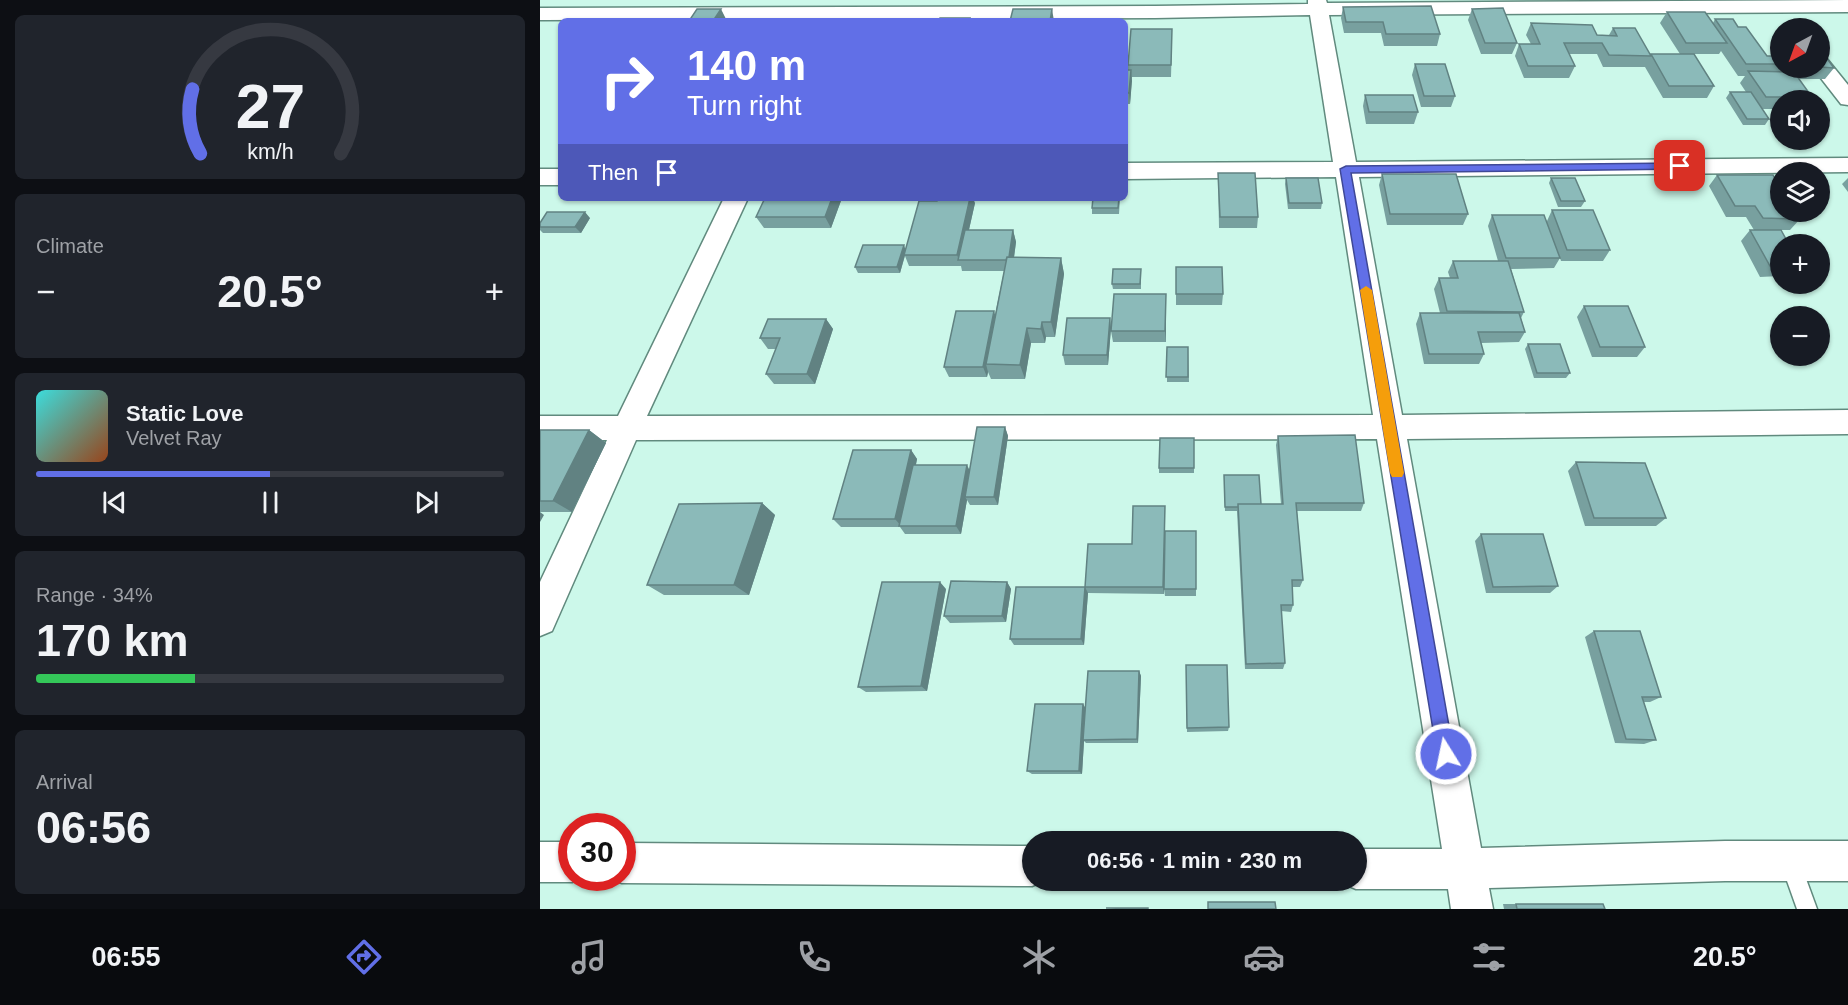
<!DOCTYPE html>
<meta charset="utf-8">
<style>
:root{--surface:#171b24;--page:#20242c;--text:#f1f3f6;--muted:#9ea1a6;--line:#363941;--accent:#616fe7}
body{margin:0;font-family:Helvetica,sans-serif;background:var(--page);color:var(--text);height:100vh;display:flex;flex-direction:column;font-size:22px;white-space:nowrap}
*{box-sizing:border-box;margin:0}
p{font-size:20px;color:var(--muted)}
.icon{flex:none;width:33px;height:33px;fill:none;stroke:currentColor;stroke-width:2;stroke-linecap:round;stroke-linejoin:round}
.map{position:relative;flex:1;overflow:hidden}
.side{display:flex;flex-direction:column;gap:15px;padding:15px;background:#0d0f14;width:540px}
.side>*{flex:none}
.hud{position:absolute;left:18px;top:18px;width:570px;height:183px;border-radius:9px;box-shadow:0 2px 4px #0004;background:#616fe7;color:#fff;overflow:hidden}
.needle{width:39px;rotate:221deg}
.tools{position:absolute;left:1230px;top:18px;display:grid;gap:12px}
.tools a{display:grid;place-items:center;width:60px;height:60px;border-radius:50%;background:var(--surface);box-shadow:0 2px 4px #0004;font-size:30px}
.speed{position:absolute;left:18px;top:813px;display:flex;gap:12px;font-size:30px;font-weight:700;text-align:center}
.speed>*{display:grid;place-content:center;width:78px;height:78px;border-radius:50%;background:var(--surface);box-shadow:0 2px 4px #0004;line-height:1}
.speed .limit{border:9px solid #d22;background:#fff;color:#111}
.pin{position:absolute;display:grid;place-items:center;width:51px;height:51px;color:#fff;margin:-26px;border-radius:12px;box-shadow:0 3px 9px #0006}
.me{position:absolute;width:66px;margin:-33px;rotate:350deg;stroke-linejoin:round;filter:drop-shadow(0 0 4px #0008)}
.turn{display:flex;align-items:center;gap:21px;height:126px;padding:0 30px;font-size:27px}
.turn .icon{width:78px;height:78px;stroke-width:2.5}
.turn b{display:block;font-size:42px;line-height:51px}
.then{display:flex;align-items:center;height:57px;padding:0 30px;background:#0003;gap:12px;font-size:22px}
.big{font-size:45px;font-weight:600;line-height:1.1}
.side .card{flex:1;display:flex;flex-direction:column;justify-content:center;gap:9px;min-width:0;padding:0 21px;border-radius:9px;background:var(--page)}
.side .dial{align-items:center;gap:0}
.dial svg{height:156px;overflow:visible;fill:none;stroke:var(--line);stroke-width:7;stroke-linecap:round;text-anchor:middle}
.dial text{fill:var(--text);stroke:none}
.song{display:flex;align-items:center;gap:18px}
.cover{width:72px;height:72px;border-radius:9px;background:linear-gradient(135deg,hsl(180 70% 55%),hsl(20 70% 35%))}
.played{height:6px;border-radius:3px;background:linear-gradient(90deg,var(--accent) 50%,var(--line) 50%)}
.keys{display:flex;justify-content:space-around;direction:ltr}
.heat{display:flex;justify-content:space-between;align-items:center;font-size:33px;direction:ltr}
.charge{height:9px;border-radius:4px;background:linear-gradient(90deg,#34c759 34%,var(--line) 0)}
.trip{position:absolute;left:482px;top:831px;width:345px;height:60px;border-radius:30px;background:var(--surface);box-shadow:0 2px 4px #0004;font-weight:600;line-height:60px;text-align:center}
.menu{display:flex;height:96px;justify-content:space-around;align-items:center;background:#090b0e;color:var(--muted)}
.menu .icon{width:42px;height:42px}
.menu .on{color:var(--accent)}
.menu b{font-size:27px;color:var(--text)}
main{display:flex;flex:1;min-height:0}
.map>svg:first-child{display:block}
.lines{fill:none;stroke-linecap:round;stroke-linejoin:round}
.lane-casing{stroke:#618a7e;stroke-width:3}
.street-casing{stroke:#618a7e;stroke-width:3}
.lane{fill:#fff;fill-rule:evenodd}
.street{fill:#fff;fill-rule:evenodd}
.wall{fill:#78a09f}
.shaded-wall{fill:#618282}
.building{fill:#8bbab9;stroke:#618282;stroke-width:1.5}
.route{fill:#616fe7;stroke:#3f4896;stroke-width:1.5}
.slow{fill:#f59e0b}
</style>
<main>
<section class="side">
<div class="card dial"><svg viewBox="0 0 100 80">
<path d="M14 69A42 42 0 1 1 86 69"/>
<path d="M14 69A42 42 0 0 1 10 36" stroke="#616fe7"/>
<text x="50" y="56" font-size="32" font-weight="700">27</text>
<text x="50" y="72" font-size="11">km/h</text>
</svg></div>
<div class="card"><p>Climate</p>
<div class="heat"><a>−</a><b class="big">20.5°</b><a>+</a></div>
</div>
<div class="card">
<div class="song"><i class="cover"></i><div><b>Static Love</b><p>Velvet Ray</p></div></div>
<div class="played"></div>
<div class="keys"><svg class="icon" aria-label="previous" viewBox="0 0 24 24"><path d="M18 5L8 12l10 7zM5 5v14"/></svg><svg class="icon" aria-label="pause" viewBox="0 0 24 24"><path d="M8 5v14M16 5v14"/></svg><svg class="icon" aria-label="next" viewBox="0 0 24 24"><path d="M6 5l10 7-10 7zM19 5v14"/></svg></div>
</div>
<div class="card"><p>Range · 34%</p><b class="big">170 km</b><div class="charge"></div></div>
<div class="card"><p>Arrival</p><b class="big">06:56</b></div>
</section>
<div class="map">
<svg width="1308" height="909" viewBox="0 0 1308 909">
<rect width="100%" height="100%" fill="#ccf8ea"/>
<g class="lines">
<defs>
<path id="lane" d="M 1251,854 L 1258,857 L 1277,909 L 1257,909 L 1241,864 L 1244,857 Z"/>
<path id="street" d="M 768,0 L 786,0 L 787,3 L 1308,0 L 1308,12 L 789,15 L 816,162 L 1308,158 L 1308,172 L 819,177 L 862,415 L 1308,410 L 1308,434 L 867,439 L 941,848 L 1185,841 L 1308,841 L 1308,881 L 1185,881 L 949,888 L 953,909 L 911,909 L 908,889 L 816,889 L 802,883 L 801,880 L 816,880 L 816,849 L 902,849 L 837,439 L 96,440 L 12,631 L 0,636 L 0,582 L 67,440 L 0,440 L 0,416 L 78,416 L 184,198 L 208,198 L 107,416 L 833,415 L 796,177 L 585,179 L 585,163 L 793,162 L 770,15 L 615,18 L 0,20 L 0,8 L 615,6 L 768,4 Z
M 1280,57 L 1287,59 L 1308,85 L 1308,105 L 1301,104 L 1273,68 L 1280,68 Z
M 0,169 L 21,169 L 21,185 L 0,185 Z
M 0,842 L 32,842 L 32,878 L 43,878 L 32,882 L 0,882 Z
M 82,843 L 492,846 L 492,880 L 506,880 L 492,886 L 82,883 L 68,878 L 82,878 Z"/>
</defs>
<use href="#lane" class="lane-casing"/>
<use href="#street" class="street-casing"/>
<use href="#lane" class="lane"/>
<use href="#street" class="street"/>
</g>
<path class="wall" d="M 803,7 L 900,34 L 897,46 L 844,46 L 841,33 L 804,33 L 801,18 Z
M 932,9 L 977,43 L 972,54 L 941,54 L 928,20 Z
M 1127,12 L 1173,23 L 1175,19 L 1198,27 L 1227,56 L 1240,56 L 1240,68 L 1294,68 L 1285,79 L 1259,79 L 1272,97 L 1270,100 L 1240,100 L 1240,109 L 1222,109 L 1229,119 L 1225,125 L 1203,125 L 1186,98 L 1190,92 L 1206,92 L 1200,83 L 1205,76 L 1198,76 L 1181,51 L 1179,54 L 1140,54 L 1120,23 Z
M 991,23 L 1057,35 L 1069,35 L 1073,28 L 1111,55 L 1174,86 L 1167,98 L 1123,98 L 1105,67 L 1063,67 L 1057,54 L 1029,54 L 1035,66 L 1029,78 L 984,78 L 975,56 L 979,44 L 991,44 L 986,35 Z
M 632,41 L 631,77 L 592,77 L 590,104 L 585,104 L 585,70 L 588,70 L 588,65 Z
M 875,64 L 915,96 L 911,107 L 881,107 L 872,75 Z
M 825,95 L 878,112 L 874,124 L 826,124 L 823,106 Z
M 678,173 L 718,217 L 717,228 L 679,228 Z
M 842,174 L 928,214 L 923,225 L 847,225 L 839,185 Z
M 1177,175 L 1260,219 L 1250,230 L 1214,230 L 1206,217 L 1186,217 L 1169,186 Z
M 746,178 L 782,203 L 781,209 L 748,209 L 745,184 Z
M 1011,178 L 1045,201 L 1041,207 L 1018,207 L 1009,183 Z
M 1308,178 L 1308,192 L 1302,184 Z
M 225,198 L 302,198 L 291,228 L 224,228 L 216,217 Z
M 553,198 L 580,198 L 579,214 L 552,214 L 552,208 Z
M 435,203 L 429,230 L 473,230 L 476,242 L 474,258 L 521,258 L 524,274 L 515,337 L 506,337 L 505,343 L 491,343 L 485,379 L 451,379 L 448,372 L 447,377 L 409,377 L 404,367 L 455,315 L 464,271 L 422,271 L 421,266 L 369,266 L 365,256 L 360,273 L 318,273 L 315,267 L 366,249 Z
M 1012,210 L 1070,250 L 1063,261 L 1021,261 L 1020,258 L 1014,268 L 971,269 L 984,312 L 981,318 L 985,332 L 979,342 L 941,343 L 944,354 L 939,364 L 884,364 L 876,324 L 880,313 L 900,313 L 894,289 L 899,278 L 910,278 L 908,272 L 913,261 L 958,261 L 948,226 L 952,215 L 1007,221 Z
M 50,218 L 41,233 L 3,233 L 0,230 L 0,223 Z
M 1210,230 L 1246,239 L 1240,244 L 1240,276 L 1220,277 L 1201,241 Z
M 1280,255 L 1286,266 L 1280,272 Z
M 601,274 L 601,289 L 573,289 L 572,284 Z
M 636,294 L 683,294 L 682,305 L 636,305 Z
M 626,305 L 626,342 L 573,342 L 571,331 Z
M 1044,306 L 1105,347 L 1097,357 L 1052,357 L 1037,317 Z
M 570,318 L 571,328 L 568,365 L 525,365 L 523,355 Z
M 286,319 L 293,329 L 275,384 L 234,384 L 226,374 L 236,349 L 228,349 L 220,338 Z
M 988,344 L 1030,373 L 1026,378 L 994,378 L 985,349 Z
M 627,347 L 648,347 L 649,382 L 627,382 Z
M 465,427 L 468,436 L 458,505 L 430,505 L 427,500 L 421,534 L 365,534 L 360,527 L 301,527 L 293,519 L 371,450 L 377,459 L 376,465 L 429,470 Z
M 0,430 L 49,430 L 66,443 L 32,512 L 0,512 Z
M 738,436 L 824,503 L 821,511 L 757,511 L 763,580 L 760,587 L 752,587 L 753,605 L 751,612 L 741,611 L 745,663 L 743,669 L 705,669 L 697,511 L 685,511 L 684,475 L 721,504 L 741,504 L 736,445 Z
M 654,438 L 654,473 L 619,473 L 619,468 Z
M 1036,462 L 1126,518 L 1116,526 L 1045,526 L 1028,471 Z
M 222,503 L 235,515 L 209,595 L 124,595 L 107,585 Z
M 625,506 L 624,594 L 548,593 L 544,645 L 474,645 L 470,639 L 545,587 L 592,544 Z
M 656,531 L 656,596 L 625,596 L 624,589 Z
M 941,534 L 1018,586 L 1010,593 L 946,593 L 935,541 Z
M 467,582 L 471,589 L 466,622 L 410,623 L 404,616 Z
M 406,589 L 387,691 L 326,692 L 318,687 Z
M 1054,631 L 1121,697 L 1110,702 L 1104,702 L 1116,740 L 1104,744 L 1075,743 L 1045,637 Z
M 646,665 L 689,727 L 688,731 L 647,732 Z
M 599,671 L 601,676 L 598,743 L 546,743 L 544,741 L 542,774 L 492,774 L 487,771 L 543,704 L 545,708 Z
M 963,904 L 1063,904 L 1065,909 L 964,909 Z"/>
<path class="shaded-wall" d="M 181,9 L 187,21 L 173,21 Z
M 512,9 L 514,21 L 510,21 Z
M 591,70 L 592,81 L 590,104 L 589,93 Z
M 292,198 L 302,198 L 291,228 L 285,217 Z
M 430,198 L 433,198 L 435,203 L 422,260 L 419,260 L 417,255 Z
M 45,212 L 50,218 L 41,233 L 35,227 Z
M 473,230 L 476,242 L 472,271 L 469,260 Z
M 364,245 L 366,251 L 360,273 L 357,267 Z
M 521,258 L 524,274 L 515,337 L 511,322 Z
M 626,294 L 626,342 L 625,331 Z
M 454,311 L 457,321 L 446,364 L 448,372 L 447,377 L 443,367 Z
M 570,318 L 571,328 L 568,365 L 567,355 Z
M 286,319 L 293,329 L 275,384 L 267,374 Z
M 502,322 L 506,337 L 505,343 L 501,329 Z
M 487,328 L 491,343 L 485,379 L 480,365 Z
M 465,427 L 468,436 L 458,505 L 454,497 Z
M 49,430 L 66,443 L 32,512 L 13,501 Z
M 371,450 L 377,459 L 362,527 L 355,519 Z
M 427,465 L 431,473 L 425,497 L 427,500 L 421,534 L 416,526 Z
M 222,503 L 235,515 L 209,595 L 194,585 Z
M 625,506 L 625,514 L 624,594 L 623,587 Z
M 0,512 L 4,515 L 0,522 Z
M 400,582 L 406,589 L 387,691 L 381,686 Z
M 467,582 L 471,589 L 466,622 L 462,616 Z
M 545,587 L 548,593 L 544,645 L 541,639 Z
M 599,671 L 601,676 L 598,743 L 597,739 Z
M 543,704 L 546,709 L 542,774 L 539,771 Z"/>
<path class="building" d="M 891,6 L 900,34 L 846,34 L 843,22 L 806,22 L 803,7 Z
M 963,8 L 977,43 L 945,43 L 932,9 Z
M 157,9 L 181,9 L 173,21 L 149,21 Z
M 473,9 L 512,9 L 510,21 L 470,21 Z
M 1127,12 L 1165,12 L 1187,43 L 1146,43 Z
M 400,18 L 430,18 L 429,21 L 399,21 Z
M 192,19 L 251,19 L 250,21 L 190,21 Z
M 1175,19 L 1193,19 L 1198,27 L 1206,27 L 1227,56 L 1240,56 L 1240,64 L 1206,64 Z
M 991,23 L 1052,25 L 1057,35 L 1077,36 L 1073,28 L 1095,28 L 1111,56 L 1069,55 L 1062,43 L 1024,43 L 1035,66 L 988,66 L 979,44 L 1000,44 Z
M 591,29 L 632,29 L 631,65 L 588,65 Z
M 1280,49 L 1294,68 L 1280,67 Z
M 1111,54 L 1154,54 L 1174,86 L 1129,86 Z
M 875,64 L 905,64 L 915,96 L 884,96 Z
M 585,70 L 591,70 L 589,93 L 585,93 Z
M 1208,71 L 1254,72 L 1272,97 L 1226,97 Z
M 1190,92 L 1211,92 L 1229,119 L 1207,119 Z
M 825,95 L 873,95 L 878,112 L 829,112 Z
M 678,173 L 715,173 L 718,217 L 680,217 Z
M 842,174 L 916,174 L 928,214 L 850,214 Z
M 1177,175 L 1233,175 L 1240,187 L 1240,212 L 1256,212 L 1260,219 L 1223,218 L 1215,206 L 1195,206 Z
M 746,178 L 778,178 L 782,203 L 749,203 Z
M 1011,178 L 1035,178 L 1045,201 L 1021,201 Z
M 225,198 L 292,198 L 285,217 L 216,217 Z
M 398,198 L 430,198 L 417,255 L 364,255 L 379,201 L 397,201 Z
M 553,198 L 579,198 L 578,208 L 552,208 Z
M 1012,210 L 1053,210 L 1070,250 L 1027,250 Z
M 7,212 L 45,212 L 35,227 L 0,227 L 0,223 Z
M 952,215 L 1004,215 L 1020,258 L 966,258 Z
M 425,230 L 473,230 L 469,257 L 467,257 L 466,260 L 418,260 Z
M 1210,230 L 1241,230 L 1246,239 L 1269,239 L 1273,244 L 1240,244 L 1240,266 L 1230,266 Z
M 323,245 L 364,245 L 357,267 L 315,267 Z
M 1280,255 L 1286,266 L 1280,266 Z
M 467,257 L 521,258 L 511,322 L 502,322 L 501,329 L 487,328 L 480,365 L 446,364 Z
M 913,261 L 968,261 L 984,312 L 907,311 L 899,278 L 918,278 Z
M 636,267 L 682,267 L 683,294 L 636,294 Z
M 573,269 L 601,269 L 600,284 L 572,284 Z
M 574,294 L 626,294 L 625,331 L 571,331 Z
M 1044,306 L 1088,306 L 1105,347 L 1060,347 Z
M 416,311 L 454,311 L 443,367 L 404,367 Z
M 880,313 L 979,313 L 985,332 L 938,332 L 944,354 L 889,354 Z
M 527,318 L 570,318 L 567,355 L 523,355 Z
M 228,319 L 286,319 L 267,374 L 226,374 L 240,338 L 220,338 Z
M 988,344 L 1020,344 L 1030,373 L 997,373 Z
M 627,347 L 648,347 L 648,377 L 626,377 Z
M 437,427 L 465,427 L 454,497 L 425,497 Z
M 0,430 L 49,430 L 13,501 L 0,501 Z
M 815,435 L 824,503 L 756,503 L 763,580 L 752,580 L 753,605 L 741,605 L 745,663 L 706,664 L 698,504 L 743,504 L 738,436 Z
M 620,438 L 654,438 L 654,468 L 619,468 Z
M 313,450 L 371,450 L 355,519 L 293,519 Z
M 1036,462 L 1105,463 L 1126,518 L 1054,518 Z
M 373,465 L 427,465 L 416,526 L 359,526 Z
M 684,475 L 719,475 L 721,504 L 698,504 L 698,507 L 685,507 Z
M 222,503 L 194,585 L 107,585 L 139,504 Z
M 593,506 L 625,506 L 623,587 L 545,587 L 541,639 L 470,639 L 476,587 L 545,587 L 548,544 L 592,544 Z
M 625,531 L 656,531 L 656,589 L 624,589 Z
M 941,534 L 1003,534 L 1018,586 L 953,587 Z
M 411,581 L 467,582 L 462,616 L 404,616 Z
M 342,582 L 400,582 L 381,686 L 318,687 Z
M 1054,631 L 1100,631 L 1121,697 L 1102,697 L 1116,740 L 1086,739 Z
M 646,665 L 687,665 L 689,727 L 647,728 Z
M 548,671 L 599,671 L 597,739 L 543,740 Z
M 495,704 L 543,704 L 539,771 L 487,771 Z
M 668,902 L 735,902 L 736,909 L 668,909 Z
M 976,904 L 1063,904 L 1065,909 L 977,909 Z
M 566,908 L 608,908 L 608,909 Z"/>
<path class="route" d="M 1140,163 L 1144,164 L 1144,169 L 811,173 L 914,754 L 912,760 L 906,762 L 900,760 L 897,754 L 800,169 L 806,166 Z"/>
<path class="slow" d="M 826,286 L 832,290 L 864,473 L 862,477 L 852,477 L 850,473 L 820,290 Z"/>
</svg>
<div class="tools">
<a><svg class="needle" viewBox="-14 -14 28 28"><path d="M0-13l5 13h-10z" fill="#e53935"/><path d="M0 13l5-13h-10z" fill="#9ea1a6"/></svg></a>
<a><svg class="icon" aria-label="sound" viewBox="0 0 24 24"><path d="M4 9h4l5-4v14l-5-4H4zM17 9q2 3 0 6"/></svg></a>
<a><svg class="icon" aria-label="layers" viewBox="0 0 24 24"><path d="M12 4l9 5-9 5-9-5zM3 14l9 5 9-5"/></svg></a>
<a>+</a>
<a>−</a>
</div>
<div class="speed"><div class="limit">30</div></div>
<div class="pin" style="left:1140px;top:166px;background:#d93025"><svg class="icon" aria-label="arrive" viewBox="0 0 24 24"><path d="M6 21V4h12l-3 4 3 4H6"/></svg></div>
<svg class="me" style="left:906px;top:754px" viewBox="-20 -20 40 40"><circle r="17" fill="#616fe7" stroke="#fff" stroke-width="3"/><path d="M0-11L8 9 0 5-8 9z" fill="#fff"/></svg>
<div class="trip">06:56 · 1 min · 230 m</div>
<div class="hud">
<div class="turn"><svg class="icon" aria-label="right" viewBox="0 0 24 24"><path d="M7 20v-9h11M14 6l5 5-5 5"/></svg><div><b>140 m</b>Turn right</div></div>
<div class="then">Then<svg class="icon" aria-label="arrive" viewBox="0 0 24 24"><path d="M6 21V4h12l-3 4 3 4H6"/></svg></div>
</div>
</div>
</main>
<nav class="menu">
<b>06:55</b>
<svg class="icon on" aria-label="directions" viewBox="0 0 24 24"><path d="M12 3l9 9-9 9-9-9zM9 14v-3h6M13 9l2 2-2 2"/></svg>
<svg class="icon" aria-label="music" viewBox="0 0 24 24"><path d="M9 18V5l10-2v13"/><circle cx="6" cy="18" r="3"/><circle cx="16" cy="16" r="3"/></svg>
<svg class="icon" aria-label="phone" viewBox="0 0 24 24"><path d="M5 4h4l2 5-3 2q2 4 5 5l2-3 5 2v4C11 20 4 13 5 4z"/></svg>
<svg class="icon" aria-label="climate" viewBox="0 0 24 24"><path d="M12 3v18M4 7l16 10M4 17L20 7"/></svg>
<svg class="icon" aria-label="car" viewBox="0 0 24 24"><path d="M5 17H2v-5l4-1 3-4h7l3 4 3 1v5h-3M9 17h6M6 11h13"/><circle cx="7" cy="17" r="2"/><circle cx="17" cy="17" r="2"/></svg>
<svg class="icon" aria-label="filters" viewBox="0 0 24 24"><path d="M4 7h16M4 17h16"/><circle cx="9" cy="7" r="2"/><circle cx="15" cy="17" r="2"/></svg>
<b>20.5°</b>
</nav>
